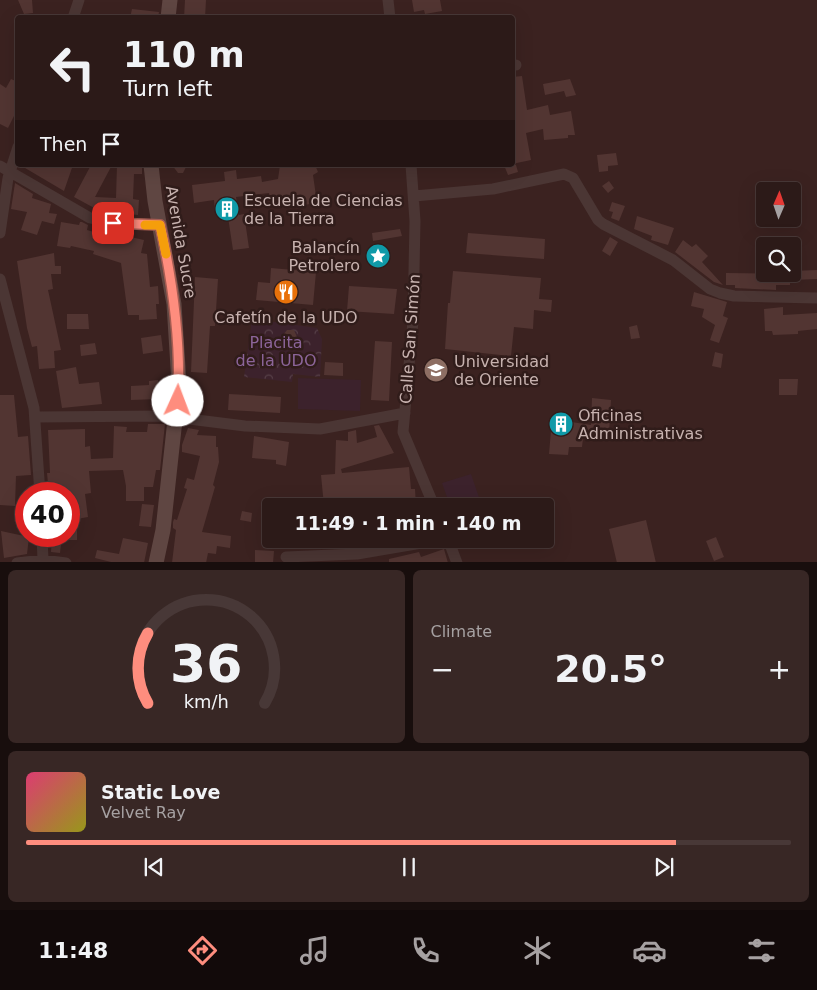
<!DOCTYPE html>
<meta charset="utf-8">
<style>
:root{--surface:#2c1a18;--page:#382725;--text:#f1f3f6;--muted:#a6a1a2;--line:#483837;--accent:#fe8d7e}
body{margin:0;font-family:"DejaVu Sans",sans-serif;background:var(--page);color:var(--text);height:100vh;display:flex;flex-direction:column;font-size:19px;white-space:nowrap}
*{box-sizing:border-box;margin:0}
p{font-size:16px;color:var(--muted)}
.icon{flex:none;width:28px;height:28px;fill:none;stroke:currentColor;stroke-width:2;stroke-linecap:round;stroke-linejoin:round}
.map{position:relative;height:562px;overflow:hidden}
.details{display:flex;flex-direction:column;gap:8px;padding:8px;background:#180e0d;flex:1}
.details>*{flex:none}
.hud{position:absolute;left:15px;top:15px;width:500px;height:152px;border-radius:5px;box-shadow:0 5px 20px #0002,0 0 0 1px var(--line);background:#2c1a18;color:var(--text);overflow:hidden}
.needle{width:32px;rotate:2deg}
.fabs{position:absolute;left:756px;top:182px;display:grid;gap:10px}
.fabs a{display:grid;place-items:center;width:45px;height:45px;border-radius:5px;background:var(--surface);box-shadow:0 5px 20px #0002,0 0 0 1px var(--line);font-size:25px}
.speed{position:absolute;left:15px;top:482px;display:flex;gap:10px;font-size:25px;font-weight:700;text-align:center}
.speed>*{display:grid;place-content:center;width:65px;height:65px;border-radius:50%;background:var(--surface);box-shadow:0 5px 20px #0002,0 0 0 1px var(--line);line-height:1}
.speed .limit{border:8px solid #d22;background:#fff;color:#111}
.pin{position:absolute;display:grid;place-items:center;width:42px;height:42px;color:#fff;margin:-21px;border-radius:10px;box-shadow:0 2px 8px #0006}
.me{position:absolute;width:55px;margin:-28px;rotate:2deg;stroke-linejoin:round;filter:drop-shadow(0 0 4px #0008)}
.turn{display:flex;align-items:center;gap:18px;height:105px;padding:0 25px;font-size:22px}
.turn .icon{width:65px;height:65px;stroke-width:2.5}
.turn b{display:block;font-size:35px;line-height:42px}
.then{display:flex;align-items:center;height:48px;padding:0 25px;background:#0003;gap:10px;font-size:19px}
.big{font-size:38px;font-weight:800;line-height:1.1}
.details .widget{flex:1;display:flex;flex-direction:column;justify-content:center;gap:8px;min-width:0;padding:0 18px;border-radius:8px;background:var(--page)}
.details .dial{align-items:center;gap:0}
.dial svg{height:130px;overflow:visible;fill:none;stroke:var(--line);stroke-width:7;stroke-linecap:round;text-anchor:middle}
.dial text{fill:var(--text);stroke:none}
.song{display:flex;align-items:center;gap:15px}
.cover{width:60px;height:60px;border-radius:8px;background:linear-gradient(135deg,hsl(340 70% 55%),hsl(60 70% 35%))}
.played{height:5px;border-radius:2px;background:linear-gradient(90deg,var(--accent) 85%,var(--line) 85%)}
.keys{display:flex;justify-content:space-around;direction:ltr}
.heat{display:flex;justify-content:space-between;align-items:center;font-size:28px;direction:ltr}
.details .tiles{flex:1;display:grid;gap:8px;grid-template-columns:1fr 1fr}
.widget:last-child{grid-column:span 2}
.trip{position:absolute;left:262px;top:498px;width:292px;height:50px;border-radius:5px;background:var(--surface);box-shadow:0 5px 20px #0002,0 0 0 1px var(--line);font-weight:800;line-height:50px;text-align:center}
.menu{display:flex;height:80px;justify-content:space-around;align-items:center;background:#120a0a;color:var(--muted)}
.menu .icon{width:35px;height:35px}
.menu .current{color:var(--accent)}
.menu b{font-size:22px;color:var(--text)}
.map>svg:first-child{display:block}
.park{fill:url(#park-crowns)}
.garden{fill:#3c222c}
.building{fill:#523532}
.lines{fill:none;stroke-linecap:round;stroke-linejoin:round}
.street{stroke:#4b3634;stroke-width:11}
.secondary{stroke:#5f4642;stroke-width:15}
.route-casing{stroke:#a55c52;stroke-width:12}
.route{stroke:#fe8d7e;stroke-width:9}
.slow{stroke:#f59e0b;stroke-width:9}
.labels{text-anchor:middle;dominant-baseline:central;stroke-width:5;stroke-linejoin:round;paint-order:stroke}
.poi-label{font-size:16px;fill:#c7b2af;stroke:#301c1a;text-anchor:start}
.street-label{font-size:16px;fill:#c7b2af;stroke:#301c1a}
.park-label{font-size:16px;fill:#8c659a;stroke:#301c1a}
</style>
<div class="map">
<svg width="817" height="563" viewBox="0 0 817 563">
<defs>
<pattern id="park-crowns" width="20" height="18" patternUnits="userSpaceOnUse" patternTransform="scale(1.25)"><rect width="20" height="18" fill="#3c222c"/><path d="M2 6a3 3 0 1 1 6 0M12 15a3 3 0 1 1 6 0" fill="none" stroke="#574048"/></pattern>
</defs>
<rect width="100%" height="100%" fill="#3b2220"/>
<path class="park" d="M 252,319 L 317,328 L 322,339 L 320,377 L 293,374 L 292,382 L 244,377 Z"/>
<path class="garden" d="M 298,378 L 361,380 L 360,411 L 298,409 Z
M 471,474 L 482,506 L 450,506 L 442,483 Z"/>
<path class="building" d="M 18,0 L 32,0 L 33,13 L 24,14 Z
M 185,0 L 206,0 L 205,18 L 184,18 Z
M 412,0 L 440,0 L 442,11 L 425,14 L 424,10 L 414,12 Z
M 132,9 L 159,12 L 158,18 L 130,18 Z
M 522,76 L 527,110 L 548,105 L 550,115 L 571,111 L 575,135 L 568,135 L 568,138 L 544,140 L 543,129 L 526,133 L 531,160 L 512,164 L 512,77 Z
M 11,79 L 18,82 L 18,108 L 8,128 L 0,124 L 0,84 L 6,88 Z
M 570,79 L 576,95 L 566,97 L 564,91 L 545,95 L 543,84 Z
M 616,153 L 618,165 L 608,166 L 608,171 L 599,172 L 597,155 Z
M 20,165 L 73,165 L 64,191 Z
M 91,165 L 112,165 L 95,197 L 116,198 L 117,165 L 142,165 L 142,174 L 134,174 L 133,199 L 139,200 L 138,215 L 95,211 L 96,209 L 74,197 Z
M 172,165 L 187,165 L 183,173 L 178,173 Z
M 280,165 L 315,165 L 318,172 L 313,175 L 317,203 L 284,208 L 283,203 L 270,204 L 269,193 L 236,197 L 239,215 L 244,214 L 249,248 L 233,250 L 228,217 L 225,217 L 224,211 L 215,212 L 214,200 L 194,203 L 192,185 L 225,181 L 224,172 L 236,170 L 237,179 L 261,176 L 262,182 L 278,179 Z
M 504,165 L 516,165 L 518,172 L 508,175 Z
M 609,181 L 614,188 L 608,193 L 602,186 Z
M 15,183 L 33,194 L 32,198 L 51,204 L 49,213 L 57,214 L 54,224 L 42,221 L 37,235 L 21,230 L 27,212 L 11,209 Z
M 612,202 L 625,206 L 619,221 L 611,218 L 613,212 L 609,211 Z
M 637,216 L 674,228 L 668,245 L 651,240 L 652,236 L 634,229 Z
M 61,222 L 79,225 L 80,222 L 82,222 L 88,225 L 87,230 L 125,241 L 126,236 L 144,240 L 141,253 L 147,254 L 150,287 L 158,286 L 159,304 L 156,304 L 157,319 L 139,320 L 139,315 L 128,315 L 121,263 L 93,254 L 94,251 L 71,246 L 70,248 L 57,246 Z
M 400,229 L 402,236 L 373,241 L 372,233 Z
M 468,233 L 545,239 L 544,259 L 466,253 Z
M 610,237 L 618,242 L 610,256 L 602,251 Z
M 683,240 L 692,247 L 696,244 L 708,256 L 702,262 L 723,285 L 714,282 L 675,252 Z
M 54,253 L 55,266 L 61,266 L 61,274 L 51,274 L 53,289 L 48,290 L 61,350 L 54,351 L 55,368 L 39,369 L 37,346 L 32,347 L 27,328 L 17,261 Z
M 271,268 L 316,272 L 313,305 L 256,300 L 258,282 L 270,283 Z
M 817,270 L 817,279 L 792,280 L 792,271 Z
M 453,271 L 541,278 L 539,299 L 552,300 L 551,312 L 534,310 L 533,329 L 514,327 L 511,356 L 445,349 L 448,303 L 450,303 Z
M 726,273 L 790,274 L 790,285 L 776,285 L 776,290 L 735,288 L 735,285 L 726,285 Z
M 195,277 L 218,279 L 215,326 L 210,326 L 207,373 L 191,372 Z
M 349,286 L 397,289 L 394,314 L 347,311 Z
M 694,292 L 727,302 L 723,316 L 728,318 L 719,343 L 710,340 L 715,325 L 702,317 L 704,309 L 691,306 Z
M 783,307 L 783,315 L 817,313 L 817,329 L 798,331 L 798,334 L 773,335 L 772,331 L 765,331 L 764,309 Z
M 67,314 L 88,314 L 89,329 L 67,329 Z
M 637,325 L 640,338 L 631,339 L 629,327 Z
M 287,330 L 294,330 L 297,337 L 293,342 L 286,342 L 283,335 Z
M 161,335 L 163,351 L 143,354 L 141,338 Z
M 375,341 L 392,342 L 389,401 L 371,400 Z
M 95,343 L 97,354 L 81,356 L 80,345 Z
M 715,352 L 723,354 L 721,368 L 712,366 Z
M 325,362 L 343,363 L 343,376 L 324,375 Z
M 76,367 L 79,384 L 99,382 L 102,404 L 62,408 L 56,371 Z
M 779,379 L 798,379 L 797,395 L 779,395 Z
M 158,380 L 158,399 L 131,400 L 131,386 L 149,385 L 149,381 Z
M 229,394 L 281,397 L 280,413 L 228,410 Z
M 0,395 L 14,395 L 18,437 L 28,436 L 31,475 L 16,476 L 15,506 L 0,505 Z
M 592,398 L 611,400 L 609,435 L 590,433 L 589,439 L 583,438 L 582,447 L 569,447 L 568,455 L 549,454 L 552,419 L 591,425 Z
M 148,424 L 165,424 L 160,470 L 156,470 L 153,487 L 144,487 L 144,501 L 126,501 L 126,486 L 123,470 L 89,471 L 91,493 L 85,494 L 88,517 L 77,519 L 77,540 L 69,540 L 69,494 L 49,494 L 47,473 L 50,473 L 48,430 L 85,429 L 85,447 L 90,446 L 91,459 L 113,458 L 114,426 L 127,427 L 126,432 L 147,432 Z
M 379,425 L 394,453 L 341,469 L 342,473 L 409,467 L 411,489 L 415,489 L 416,506 L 324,506 L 321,475 L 335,474 L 336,440 L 348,441 L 348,432 L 356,430 L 357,443 L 377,437 L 374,426 Z
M 188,428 L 199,430 L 197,435 L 216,436 L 216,447 L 218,447 L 219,462 L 213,485 L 215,487 L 202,532 L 231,536 L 230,548 L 217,546 L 216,554 L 208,553 L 206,563 L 172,563 L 176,530 L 173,528 L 173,522 L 174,519 L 177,520 L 187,489 L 184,488 L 187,478 L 194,480 L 200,456 L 182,452 L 182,445 Z
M 254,436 L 289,442 L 286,466 L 276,464 L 276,460 L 252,458 Z
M 142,504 L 154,505 L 151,527 L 139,526 Z
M 242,511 L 252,513 L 251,522 L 240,520 Z
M 646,520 L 656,563 L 617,563 L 609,529 Z
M 1,531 L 29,537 L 27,554 L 4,558 Z
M 52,536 L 62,536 L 60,553 L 51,552 Z
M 716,537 L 724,557 L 714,561 L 706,541 Z
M 123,538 L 148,543 L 144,563 L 115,563 L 95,558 L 97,550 L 119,554 Z
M 306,539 L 320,539 L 321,548 L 307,549 Z
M 444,549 L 448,563 L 389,563 L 389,559 L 419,552 L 421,557 Z
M 255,550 L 274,551 L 273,563 L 255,563 Z"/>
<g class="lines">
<path class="street" d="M 388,0 L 390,18
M 73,18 L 79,0
M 512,65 L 516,65
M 411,165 L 415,221 L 413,321 L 403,432 L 434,506
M 0,166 L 90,218 L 113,223 L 160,225
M 414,196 L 493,189 L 564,174 L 573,178 L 598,220 L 603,224 L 673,260 L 710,289 L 720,293 L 734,296 L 817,298
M 0,233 L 8,178 L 18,147
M 0,279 L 34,408 L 40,494
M 35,417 L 165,416 L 245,426 L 320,429 L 405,413
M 42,536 L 43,560
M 448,539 L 457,563
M 286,557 L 357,554 L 445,539
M 17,563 L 43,560 L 66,563"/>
<path class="secondary" d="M 168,18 L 170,0
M 151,165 L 155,201 L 174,304 L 179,383 L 163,530 L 156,563"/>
</g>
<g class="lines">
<defs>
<path id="route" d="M 113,223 L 160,225 C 173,283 181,342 178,401"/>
</defs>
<use href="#route" class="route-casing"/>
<use href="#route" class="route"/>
<path class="slow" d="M 145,225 L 160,225 L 166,254"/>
</g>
<defs>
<symbol id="building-disc" viewBox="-11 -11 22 22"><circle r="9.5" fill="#0f9aa8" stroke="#301c1a"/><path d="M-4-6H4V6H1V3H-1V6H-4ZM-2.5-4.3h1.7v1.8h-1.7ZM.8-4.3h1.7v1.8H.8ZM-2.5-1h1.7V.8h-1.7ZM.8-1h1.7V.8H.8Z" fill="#fff"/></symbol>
<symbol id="sight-disc" viewBox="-11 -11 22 22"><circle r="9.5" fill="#0f9aa8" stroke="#301c1a"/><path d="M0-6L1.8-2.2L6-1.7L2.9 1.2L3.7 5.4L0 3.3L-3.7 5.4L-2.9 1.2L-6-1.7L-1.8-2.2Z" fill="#fff"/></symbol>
<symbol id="restaurant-disc" viewBox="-11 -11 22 22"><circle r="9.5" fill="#e8710a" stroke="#301c1a"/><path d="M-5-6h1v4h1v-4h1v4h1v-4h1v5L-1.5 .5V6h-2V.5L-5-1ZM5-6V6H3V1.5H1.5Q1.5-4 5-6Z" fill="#fff"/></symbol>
<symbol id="university-disc" viewBox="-11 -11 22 22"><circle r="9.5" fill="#8d6e63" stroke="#301c1a"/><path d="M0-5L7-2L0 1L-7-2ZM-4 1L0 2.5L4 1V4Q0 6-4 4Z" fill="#fff"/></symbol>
</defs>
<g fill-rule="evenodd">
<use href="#building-disc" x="213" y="195" width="28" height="28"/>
<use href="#sight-disc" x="364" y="242" width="28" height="28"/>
<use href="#restaurant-disc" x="272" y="278" width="28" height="28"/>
<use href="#university-disc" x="422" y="356" width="28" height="28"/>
<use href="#building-disc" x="547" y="410" width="28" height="28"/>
</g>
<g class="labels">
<g class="poi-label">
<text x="244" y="200">Escuela de Ciencias<tspan x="244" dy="18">de la Tierra</tspan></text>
<text x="360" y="247" text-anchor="end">Balancín<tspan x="360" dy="18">Petrolero</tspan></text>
<text x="286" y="317" text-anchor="middle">Cafetín de la UDO</text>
<text x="454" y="361">Universidad<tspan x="454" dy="18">de Oriente</tspan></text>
<text x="578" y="415">Oficinas<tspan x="578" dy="18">Administrativas</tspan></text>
</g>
<g class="street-label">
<text transform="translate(181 242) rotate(80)">Avenida Sucre</text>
<text transform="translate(410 339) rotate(-86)">Calle San Simón</text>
</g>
<g class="park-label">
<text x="276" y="342">Placita<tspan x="276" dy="18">de la UDO</tspan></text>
</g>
</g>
</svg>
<div class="fabs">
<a><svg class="needle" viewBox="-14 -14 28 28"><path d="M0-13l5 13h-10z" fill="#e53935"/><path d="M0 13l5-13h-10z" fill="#a6a1a2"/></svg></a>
<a><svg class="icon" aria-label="search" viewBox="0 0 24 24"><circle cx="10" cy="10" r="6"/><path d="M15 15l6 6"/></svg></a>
</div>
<div class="speed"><div class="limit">40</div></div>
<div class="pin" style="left:113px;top:223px;background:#d93025"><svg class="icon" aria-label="arrive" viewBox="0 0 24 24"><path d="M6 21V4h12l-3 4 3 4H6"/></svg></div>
<svg class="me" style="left:178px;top:401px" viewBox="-20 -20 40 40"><circle r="19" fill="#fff"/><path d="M0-13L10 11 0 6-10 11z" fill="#fe8d7e"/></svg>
<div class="trip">11:49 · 1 min · 140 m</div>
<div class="hud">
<div class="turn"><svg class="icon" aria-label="left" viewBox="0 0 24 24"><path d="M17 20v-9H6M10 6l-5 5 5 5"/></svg><div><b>110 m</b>Turn left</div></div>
<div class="then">Then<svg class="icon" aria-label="arrive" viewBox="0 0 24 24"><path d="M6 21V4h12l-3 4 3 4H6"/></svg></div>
</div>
</div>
<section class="details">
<div class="tiles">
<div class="widget dial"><svg viewBox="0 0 100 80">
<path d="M14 69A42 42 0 1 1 86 69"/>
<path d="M14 69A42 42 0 0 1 14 26" stroke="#fe8d7e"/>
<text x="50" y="56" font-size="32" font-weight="700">36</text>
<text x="50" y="72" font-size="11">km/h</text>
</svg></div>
<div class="widget"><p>Climate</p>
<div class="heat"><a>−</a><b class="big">20.5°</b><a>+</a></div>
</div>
<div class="widget">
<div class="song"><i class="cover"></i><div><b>Static Love</b><p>Velvet Ray</p></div></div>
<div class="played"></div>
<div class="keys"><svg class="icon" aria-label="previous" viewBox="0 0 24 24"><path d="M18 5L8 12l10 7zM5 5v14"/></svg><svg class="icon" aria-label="pause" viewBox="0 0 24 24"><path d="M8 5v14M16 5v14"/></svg><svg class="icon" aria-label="next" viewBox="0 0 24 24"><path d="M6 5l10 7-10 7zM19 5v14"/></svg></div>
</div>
</div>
</section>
<nav class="menu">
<b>11:48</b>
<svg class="icon current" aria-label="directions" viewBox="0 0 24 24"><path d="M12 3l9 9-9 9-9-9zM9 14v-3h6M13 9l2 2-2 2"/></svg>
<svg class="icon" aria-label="music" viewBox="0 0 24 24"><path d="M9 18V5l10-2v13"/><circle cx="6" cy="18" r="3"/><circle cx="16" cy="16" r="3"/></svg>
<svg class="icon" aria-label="phone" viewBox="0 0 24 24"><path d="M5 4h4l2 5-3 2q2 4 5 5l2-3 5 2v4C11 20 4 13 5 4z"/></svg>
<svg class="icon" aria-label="climate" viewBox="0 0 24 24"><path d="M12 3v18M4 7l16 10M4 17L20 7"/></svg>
<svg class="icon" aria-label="car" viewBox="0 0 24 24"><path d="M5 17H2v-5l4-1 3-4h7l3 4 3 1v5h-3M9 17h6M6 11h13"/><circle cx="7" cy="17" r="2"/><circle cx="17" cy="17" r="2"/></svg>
<svg class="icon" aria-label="filters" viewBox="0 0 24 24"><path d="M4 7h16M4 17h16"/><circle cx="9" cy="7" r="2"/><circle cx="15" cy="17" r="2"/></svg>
</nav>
